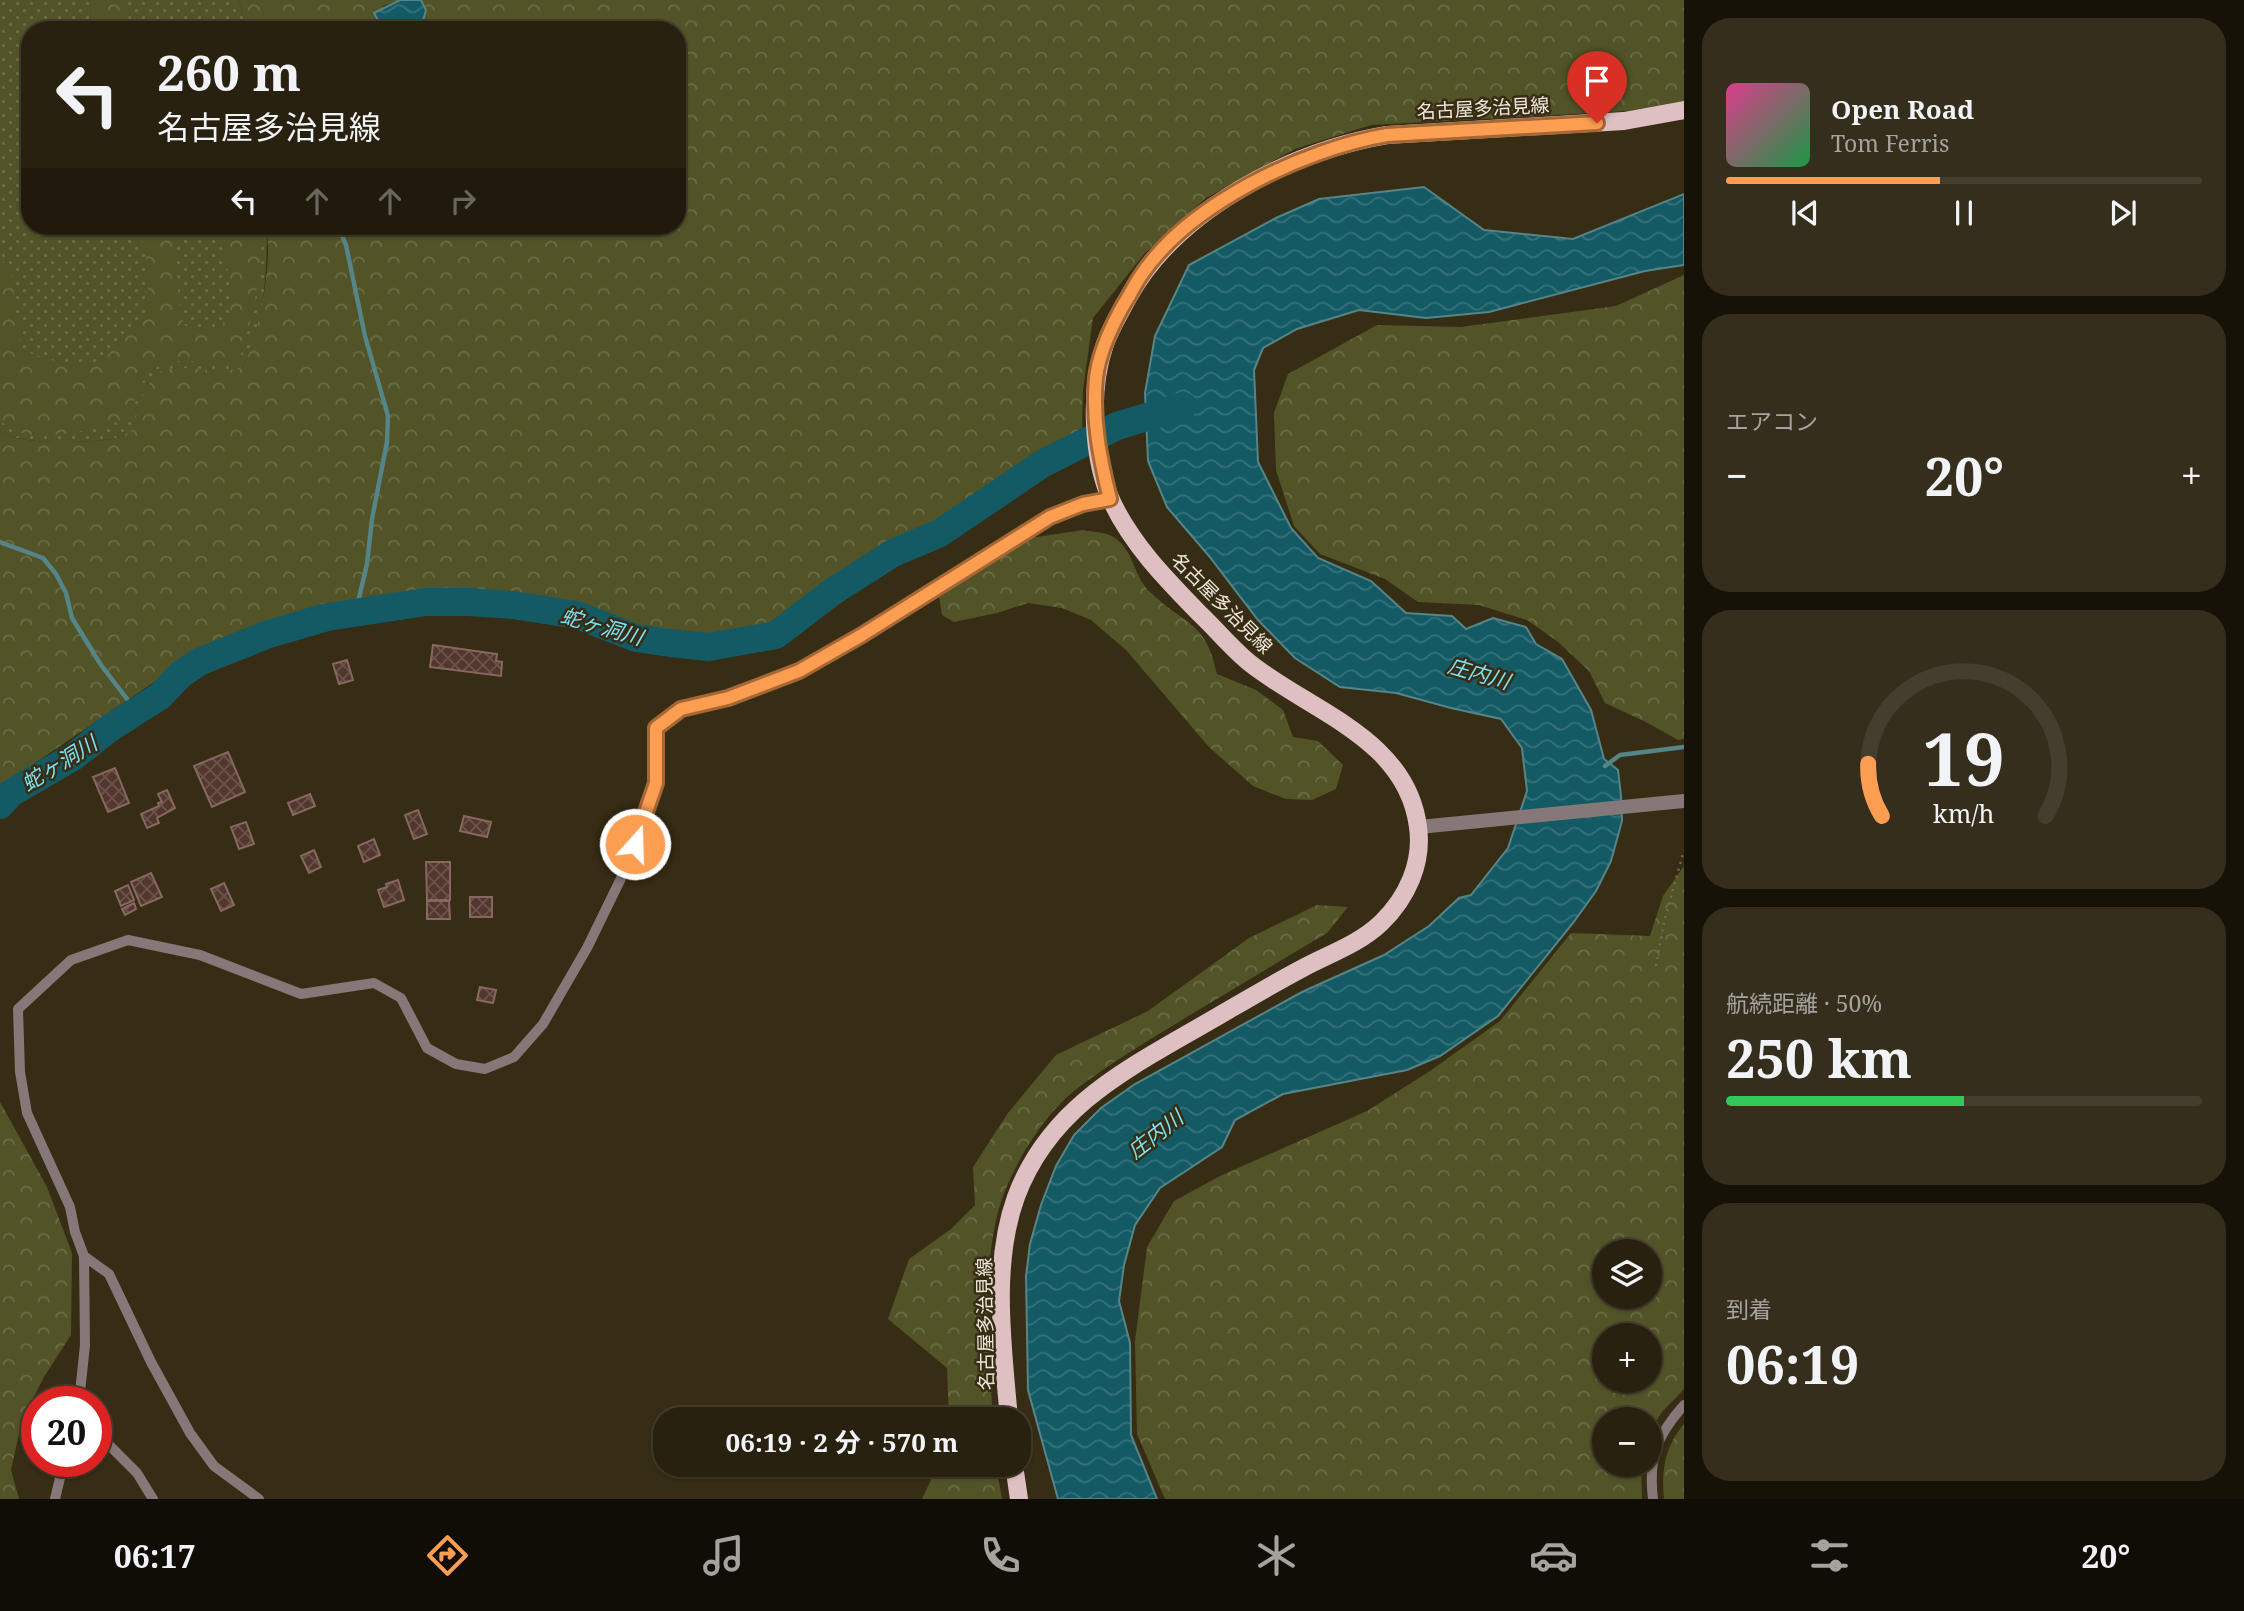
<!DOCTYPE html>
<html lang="ja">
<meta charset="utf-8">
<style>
:root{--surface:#29210f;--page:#352e1d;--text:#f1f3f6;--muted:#a5a39e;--line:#453e2f;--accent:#fc9e52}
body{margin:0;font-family:"Noto Serif","Noto Sans JP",serif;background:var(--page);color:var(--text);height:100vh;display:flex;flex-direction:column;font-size:26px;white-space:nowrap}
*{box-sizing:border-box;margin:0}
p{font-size:23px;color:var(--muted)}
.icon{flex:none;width:38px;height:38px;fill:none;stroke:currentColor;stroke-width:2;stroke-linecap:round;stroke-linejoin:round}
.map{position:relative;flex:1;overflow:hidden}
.panel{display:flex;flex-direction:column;gap:18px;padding:18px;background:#171208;width:560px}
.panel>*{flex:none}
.banner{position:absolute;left:21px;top:21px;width:665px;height:214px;border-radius:28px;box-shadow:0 2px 5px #0004,0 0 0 2px var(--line);background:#29210f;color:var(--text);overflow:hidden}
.fabs{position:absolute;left:1592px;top:1239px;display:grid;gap:14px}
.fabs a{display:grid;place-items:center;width:70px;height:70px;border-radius:50%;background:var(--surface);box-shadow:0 2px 5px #0004,0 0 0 2px var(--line);font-size:35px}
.speed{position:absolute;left:21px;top:1386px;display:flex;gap:14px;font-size:35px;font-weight:700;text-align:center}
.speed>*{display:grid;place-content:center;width:91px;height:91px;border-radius:50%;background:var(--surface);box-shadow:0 2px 5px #0004,0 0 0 2px var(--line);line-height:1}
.speed .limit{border:10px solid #d22;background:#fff;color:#111}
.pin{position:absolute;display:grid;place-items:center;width:60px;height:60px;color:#fff;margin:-72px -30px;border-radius:50% 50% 50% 0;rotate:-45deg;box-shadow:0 0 7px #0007}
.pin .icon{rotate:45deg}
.me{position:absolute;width:77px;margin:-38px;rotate:20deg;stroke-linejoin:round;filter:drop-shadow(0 0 5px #0008)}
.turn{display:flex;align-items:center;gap:24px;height:147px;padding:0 21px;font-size:32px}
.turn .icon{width:91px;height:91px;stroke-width:2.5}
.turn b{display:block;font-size:49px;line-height:60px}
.lanes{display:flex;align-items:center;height:66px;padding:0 21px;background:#0003;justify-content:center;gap:35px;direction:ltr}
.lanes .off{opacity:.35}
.big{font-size:52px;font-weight:700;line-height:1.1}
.panel .widget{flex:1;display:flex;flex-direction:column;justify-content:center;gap:10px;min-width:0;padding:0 24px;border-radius:28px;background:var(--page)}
.panel .dial{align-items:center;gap:0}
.dial svg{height:182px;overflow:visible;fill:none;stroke:var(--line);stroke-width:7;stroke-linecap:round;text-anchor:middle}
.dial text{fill:var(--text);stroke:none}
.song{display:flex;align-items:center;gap:21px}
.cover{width:84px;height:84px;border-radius:10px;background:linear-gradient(135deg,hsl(330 70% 55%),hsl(140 70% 35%))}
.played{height:7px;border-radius:4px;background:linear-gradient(90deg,var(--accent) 45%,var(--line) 45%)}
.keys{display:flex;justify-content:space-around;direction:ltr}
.heat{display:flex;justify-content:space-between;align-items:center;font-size:38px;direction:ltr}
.charge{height:10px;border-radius:5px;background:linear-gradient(90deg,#34c759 50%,var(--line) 0)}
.trip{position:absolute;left:653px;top:1407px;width:378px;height:70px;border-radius:28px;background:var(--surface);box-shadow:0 2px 5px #0004,0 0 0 2px var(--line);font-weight:700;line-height:70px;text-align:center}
.menu{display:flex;height:112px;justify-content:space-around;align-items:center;background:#100d06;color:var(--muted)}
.menu .icon{width:49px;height:49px}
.menu .on{color:var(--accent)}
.menu b{font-size:32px;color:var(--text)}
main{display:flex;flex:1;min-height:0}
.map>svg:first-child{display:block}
.grass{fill:url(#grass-dots)}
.forest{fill:url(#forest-crowns);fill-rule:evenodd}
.water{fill:url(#water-waves);stroke:#568588;stroke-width:2}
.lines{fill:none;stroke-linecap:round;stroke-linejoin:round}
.stream{stroke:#568588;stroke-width:4.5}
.river{stroke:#145a65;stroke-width:28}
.building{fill:url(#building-cross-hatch);stroke:#876860;stroke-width:2}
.path{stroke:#746a55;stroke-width:2.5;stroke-dasharray:2 5;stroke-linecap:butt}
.service{stroke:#867778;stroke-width:10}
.minor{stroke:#867778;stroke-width:14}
.tertiary{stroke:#867778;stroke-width:14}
.primary{stroke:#dfc0c2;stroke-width:18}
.route-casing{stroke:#a46735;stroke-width:18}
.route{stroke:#fc9e52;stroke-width:12}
.labels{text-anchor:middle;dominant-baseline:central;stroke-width:5;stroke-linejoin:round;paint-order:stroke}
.street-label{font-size:19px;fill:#efe8d9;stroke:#372c14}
.water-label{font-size:21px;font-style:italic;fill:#7de2f5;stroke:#372c14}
</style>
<main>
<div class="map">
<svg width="1684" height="1499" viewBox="0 0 1684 1499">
<defs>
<pattern id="grass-dots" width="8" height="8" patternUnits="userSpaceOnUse" patternTransform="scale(1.75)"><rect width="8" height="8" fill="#525427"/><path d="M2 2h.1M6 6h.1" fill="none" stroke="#6b6d46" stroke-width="1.8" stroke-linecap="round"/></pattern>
<pattern id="forest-crowns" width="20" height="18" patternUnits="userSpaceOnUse" patternTransform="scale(1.75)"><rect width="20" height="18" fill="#525427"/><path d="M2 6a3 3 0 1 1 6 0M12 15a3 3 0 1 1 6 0" fill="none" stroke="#6b6d46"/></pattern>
<pattern id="water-waves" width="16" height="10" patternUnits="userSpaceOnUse" patternTransform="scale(1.75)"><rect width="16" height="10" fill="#145a65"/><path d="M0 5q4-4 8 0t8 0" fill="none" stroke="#36727a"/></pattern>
<pattern id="building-cross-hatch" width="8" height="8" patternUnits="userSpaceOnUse" patternTransform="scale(1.75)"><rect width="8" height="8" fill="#52372f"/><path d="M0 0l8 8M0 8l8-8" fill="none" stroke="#6b544d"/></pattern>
</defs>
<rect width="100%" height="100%" fill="#372c14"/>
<path class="grass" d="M 0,0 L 239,0 L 245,24 L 242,30 L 30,30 L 30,226 L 265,226 L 267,232 C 267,272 264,331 243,366 L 230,372 L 175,368 L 148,383 L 132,431 C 127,433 122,437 117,438 C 93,443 18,446 0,431 Z"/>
<path class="forest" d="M 91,0 L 124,0 L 132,30 L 93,30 L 94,13 Z
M 239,0 L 400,0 L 383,6 L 380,26 L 386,30 L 242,30 L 245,24 Z
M 421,0 L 1684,0 L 1684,101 L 1627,111 L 1371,125 L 1295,149 L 1206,198 L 1145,253 L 1093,318 L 1083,390 L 1082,433 L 1010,475 L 947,516 L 867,556 L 810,603 L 777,625 L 726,634 L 666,636 L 563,601 L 439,595 L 322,607 L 204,648 L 0,787 L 0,431 C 18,446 93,443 117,438 C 122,437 127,433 132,430 C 137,418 141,394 149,383 C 170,351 215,382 243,366 C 258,342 275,252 265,226 L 677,226 L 677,30 L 416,30 L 423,21 L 426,11 Z
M 139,226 L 170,226 L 176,255 L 180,314 L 185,326 L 218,329 L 228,317 L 232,302 L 221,226 L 255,226 C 269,255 250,324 241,355 L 237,362 C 206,367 164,348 143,381 C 136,392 134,405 128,417 C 106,429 43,441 19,432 C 11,430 6,426 0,420 L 0,258 C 16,272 13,289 15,309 C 15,315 19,319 20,324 C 21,335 19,341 24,351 L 70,366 L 89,365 L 107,356 L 144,315 L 149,300 L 145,252 Z
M 1684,275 L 1684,739 L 1678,740 L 1646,722 L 1605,703 L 1589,671 L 1557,641 L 1527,620 L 1479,605 L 1418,602 L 1385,579 L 1320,554 L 1294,526 L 1276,470 L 1274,413 L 1288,374 L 1377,325 L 1461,327 L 1616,306 Z
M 1083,530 C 1092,532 1107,532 1115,538 C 1134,551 1133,576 1150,592 C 1184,625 1206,620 1217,674 L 1256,690 L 1283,710 L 1293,737 L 1318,741 L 1343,765 L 1336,789 L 1312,800 L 1286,799 L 1253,786 L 1209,747 L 1126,650 L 1091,620 L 1062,608 L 1028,603 L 997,613 L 954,622 L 942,615 L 939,596 L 1030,538 Z
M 1684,866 L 1684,1389 L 1662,1412 L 1650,1431 L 1650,1419 L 1605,1419 L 1605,1465 L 1641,1465 L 1642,1499 L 1165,1499 L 1137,1434 L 1135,1341 L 1147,1247 L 1174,1201 L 1220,1176 L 1367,1111 L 1430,1071 L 1500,1021 L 1571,933 L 1650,936 L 1663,896 ZM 1605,1251 L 1650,1251 L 1650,1297 L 1605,1297 ZM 1605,1335 L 1650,1335 L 1650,1381 L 1605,1381 Z
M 1317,905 L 1348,907 L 1327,933 C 1281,960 1236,988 1190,1015 C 1151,1039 1110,1063 1074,1091 C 1041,1118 1009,1171 998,1212 C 982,1273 989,1356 993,1419 L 949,1419 L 947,1368 L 888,1319 L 909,1259 L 951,1229 L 975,1205 L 973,1167 L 1008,1113 L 1056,1055 L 1148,1011 L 1249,938 Z
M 0,1102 L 47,1187 L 72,1253 L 71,1335 L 44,1377 L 22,1420 L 11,1470 L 19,1499 L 0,1499 Z
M 1684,1424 L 1684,1499 L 1664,1499 C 1661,1471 1665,1446 1684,1424 Z
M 938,1465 L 996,1465 L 1002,1499 L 922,1499 Z"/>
<path class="water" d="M 400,0 L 421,0 L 426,10 L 423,21 L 416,30 C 393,30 385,35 374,13 Z
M 1424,187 L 1484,230 L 1573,239 L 1684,194 L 1684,265 L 1645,271 L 1489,312 L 1426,318 L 1359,310 L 1297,329 L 1263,348 L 1254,370 L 1258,462 L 1291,528 L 1318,558 L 1371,581 L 1406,613 L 1452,616 L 1466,629 L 1493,618 L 1526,627 L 1536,644 L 1562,659 L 1591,710 L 1604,759 L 1618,770 L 1621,796 L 1622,821 L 1611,861 L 1596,891 L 1573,923 L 1498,1016 L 1440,1056 L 1407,1070 L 1283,1094 L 1235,1120 L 1222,1147 L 1160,1188 L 1135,1225 L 1124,1265 L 1119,1301 L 1130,1343 L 1131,1435 L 1157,1499 L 1058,1499 L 1028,1390 L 1026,1276 L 1030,1244 L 1041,1205 L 1056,1166 L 1074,1135 L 1101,1108 L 1135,1084 L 1302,992 L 1384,955 L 1429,926 L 1459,898 L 1471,895 L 1508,848 L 1527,791 L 1522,748 L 1501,719 L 1451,708 L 1396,693 L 1340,687 L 1295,658 L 1258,620 L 1209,556 L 1167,507 L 1148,461 L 1145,393 L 1155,336 L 1189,265 L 1276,218 L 1319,199 Z"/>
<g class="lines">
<path class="stream" d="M 338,226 L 346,245 L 365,336 L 388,416 L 387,442 L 372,519 L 367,564 L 359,598 L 360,611
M 0,542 L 43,558 L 56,574 L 66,593 L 72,618 L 101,665 L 137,712
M 1605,766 L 1620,755 L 1684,747"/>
<path class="river" d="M 0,805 L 11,793 L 73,757 L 110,728 L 160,696 L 181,674 L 201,661 L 269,634 L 327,617 L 426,602 L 468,602 L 513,605 L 577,615 L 636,638 L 670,643 L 709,647 L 776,635 L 832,592 L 893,553 L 940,533 L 1042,464 L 1117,426 L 1183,406"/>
</g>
<path class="building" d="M 433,645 L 497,654 L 496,661 L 502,662 L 501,676 L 430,667 Z
M 347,660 L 353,680 L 339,684 L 333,664 Z
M 228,752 L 245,792 L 212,807 L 194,766 Z
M 115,768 L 129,803 L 108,812 L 93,777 Z
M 167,790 L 175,808 L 157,818 L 159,823 L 147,828 L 141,814 L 159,806 L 158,803 L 162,802 L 158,794 Z
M 310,794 L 315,806 L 293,815 L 288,803 Z
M 418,810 L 427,834 L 414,839 L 405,815 Z
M 464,816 L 491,822 L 487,837 L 460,831 Z
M 246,822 L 254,844 L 239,849 L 231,827 Z
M 374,839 L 380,855 L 364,862 L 358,846 Z
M 314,850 L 321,867 L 309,873 L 301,856 Z
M 426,862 L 450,862 L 450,900 L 427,900 Z
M 151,873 L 162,897 L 141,906 L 131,882 Z
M 398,880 L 404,900 L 384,907 L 378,890 L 387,887 L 386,884 Z
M 224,883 L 234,905 L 221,911 L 211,889 Z
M 128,885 L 134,900 L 121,906 L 115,891 Z
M 470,897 L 492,897 L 492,917 L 470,917 Z
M 427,901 L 449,901 L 450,919 L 427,919 Z
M 134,903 L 136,909 L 125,915 L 122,909 Z
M 480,987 L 496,990 L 493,1003 L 477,1000 Z"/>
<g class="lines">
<path class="path" d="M 1656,966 L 1664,922 L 1684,850"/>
<path class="service" d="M 84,1256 L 109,1274 L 151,1362 L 190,1433 L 214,1466 L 259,1499
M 79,1402 L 85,1345 L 84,1256 L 75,1232 L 70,1207 L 27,1113 L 20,1072 L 18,1009 L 71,960 L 128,940 L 200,955 L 301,994 L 374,983 L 401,998 L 427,1048 L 456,1064 L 485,1069 L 514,1057 L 543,1024 L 587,948 L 628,864 L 656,783 L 656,728
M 96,1428 L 105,1441 L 137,1473 L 153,1499
M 55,1499 L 64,1461
M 1653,1499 C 1648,1458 1657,1435 1684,1405"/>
<path class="minor" d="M 656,728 L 681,709 L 728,698 L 799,671 L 862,635 L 1050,517 L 1083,504 L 1110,499"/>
<path class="tertiary" d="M 1419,827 L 1684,801"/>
<path class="primary" d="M 1009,1419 C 1003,1348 991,1266 1016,1197 C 1048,1111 1119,1073 1194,1030 C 1231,1009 1267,987 1303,968 C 1329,954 1359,944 1381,923 C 1407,898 1423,863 1418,827 C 1407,739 1312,712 1251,664 C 1233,650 1217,630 1200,614 C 1167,580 1133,546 1112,502 C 1092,459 1089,389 1105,344 C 1111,327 1121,311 1129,296 C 1178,209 1292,151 1387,135 L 1624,121 L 1684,110
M 1014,1465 L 1019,1499"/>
</g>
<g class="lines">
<defs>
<path id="route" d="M 635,844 L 656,783 L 656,728 L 681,709 L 728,698 L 799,671 L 862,635 L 1050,517 L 1083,504 L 1110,499 C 1100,459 1092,420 1096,378 C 1099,352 1111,327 1124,304 C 1130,295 1134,286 1140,277 C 1188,204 1304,149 1387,135 L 1597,123"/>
</defs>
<use href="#route" class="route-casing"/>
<use href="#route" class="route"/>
</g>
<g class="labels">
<g class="street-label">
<text transform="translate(1483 108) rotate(-3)">名古屋多治見線</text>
<text transform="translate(1222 603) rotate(45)">名古屋多治見線</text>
<text transform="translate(985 1324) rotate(-91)">名古屋多治見線</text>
</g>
<g class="water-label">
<text transform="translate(602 626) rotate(16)">蛇ヶ洞川</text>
<text transform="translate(1479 673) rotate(16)">庄内川</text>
<text transform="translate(59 763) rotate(-32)">蛇ヶ洞川</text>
<text transform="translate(1155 1134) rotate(-38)">庄内川</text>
</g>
</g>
</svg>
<div class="fabs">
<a><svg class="icon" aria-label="layers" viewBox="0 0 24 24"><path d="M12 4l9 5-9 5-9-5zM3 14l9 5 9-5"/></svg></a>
<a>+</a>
<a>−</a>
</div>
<div class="speed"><div class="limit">20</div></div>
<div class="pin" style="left:1597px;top:123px;background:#d93025"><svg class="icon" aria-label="arrive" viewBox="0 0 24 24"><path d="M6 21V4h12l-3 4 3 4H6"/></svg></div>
<svg class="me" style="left:635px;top:844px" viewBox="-20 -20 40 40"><circle r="17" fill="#fc9e52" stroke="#fff" stroke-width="3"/><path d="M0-11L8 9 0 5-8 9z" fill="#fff"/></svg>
<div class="trip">06:19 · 2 分 · 570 m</div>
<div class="banner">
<div class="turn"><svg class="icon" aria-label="left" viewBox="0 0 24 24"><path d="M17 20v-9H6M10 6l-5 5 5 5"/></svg><div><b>260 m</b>名古屋多治見線</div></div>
<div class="lanes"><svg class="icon" aria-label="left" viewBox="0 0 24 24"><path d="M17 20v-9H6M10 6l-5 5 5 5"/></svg><svg class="icon off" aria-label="ahead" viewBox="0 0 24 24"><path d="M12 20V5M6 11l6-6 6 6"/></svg><svg class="icon off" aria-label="ahead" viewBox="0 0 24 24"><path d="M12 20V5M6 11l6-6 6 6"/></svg><svg class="icon off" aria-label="right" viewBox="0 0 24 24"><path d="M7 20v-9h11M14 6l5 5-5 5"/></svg></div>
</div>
</div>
<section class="panel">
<div class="widget">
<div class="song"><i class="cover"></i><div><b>Open Road</b><p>Tom Ferris</p></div></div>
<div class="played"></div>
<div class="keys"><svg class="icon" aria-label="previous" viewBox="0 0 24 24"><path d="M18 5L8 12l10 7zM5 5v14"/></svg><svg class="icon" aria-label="pause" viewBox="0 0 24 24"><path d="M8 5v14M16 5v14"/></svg><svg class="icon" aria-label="next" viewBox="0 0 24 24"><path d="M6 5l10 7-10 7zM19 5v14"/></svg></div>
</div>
<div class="widget"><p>エアコン</p>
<div class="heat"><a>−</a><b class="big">20°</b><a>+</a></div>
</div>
<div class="widget dial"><svg viewBox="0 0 100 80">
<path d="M14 69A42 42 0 1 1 86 69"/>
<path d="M14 69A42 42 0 0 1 8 46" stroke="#fc9e52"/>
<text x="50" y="56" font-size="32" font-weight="700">19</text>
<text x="50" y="72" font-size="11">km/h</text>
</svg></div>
<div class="widget"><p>航続距離 · 50%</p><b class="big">250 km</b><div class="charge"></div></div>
<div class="widget"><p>到着</p><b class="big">06:19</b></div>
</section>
</main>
<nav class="menu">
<b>06:17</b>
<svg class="icon on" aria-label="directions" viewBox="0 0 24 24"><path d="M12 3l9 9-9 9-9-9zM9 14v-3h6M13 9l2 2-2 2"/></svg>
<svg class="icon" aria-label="music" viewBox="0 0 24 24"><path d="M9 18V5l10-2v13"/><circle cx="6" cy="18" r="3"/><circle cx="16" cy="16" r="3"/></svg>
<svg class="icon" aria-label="phone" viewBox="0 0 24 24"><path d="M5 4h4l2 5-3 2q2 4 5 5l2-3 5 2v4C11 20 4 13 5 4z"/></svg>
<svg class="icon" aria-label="climate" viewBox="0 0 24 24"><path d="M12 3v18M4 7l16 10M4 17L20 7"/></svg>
<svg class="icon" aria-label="car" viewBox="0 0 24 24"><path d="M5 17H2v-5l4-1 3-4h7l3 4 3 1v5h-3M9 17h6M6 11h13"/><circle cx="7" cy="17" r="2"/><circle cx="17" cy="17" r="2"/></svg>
<svg class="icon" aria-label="filters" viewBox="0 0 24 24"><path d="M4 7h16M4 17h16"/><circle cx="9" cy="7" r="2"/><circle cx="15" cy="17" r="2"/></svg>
<b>20°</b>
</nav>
